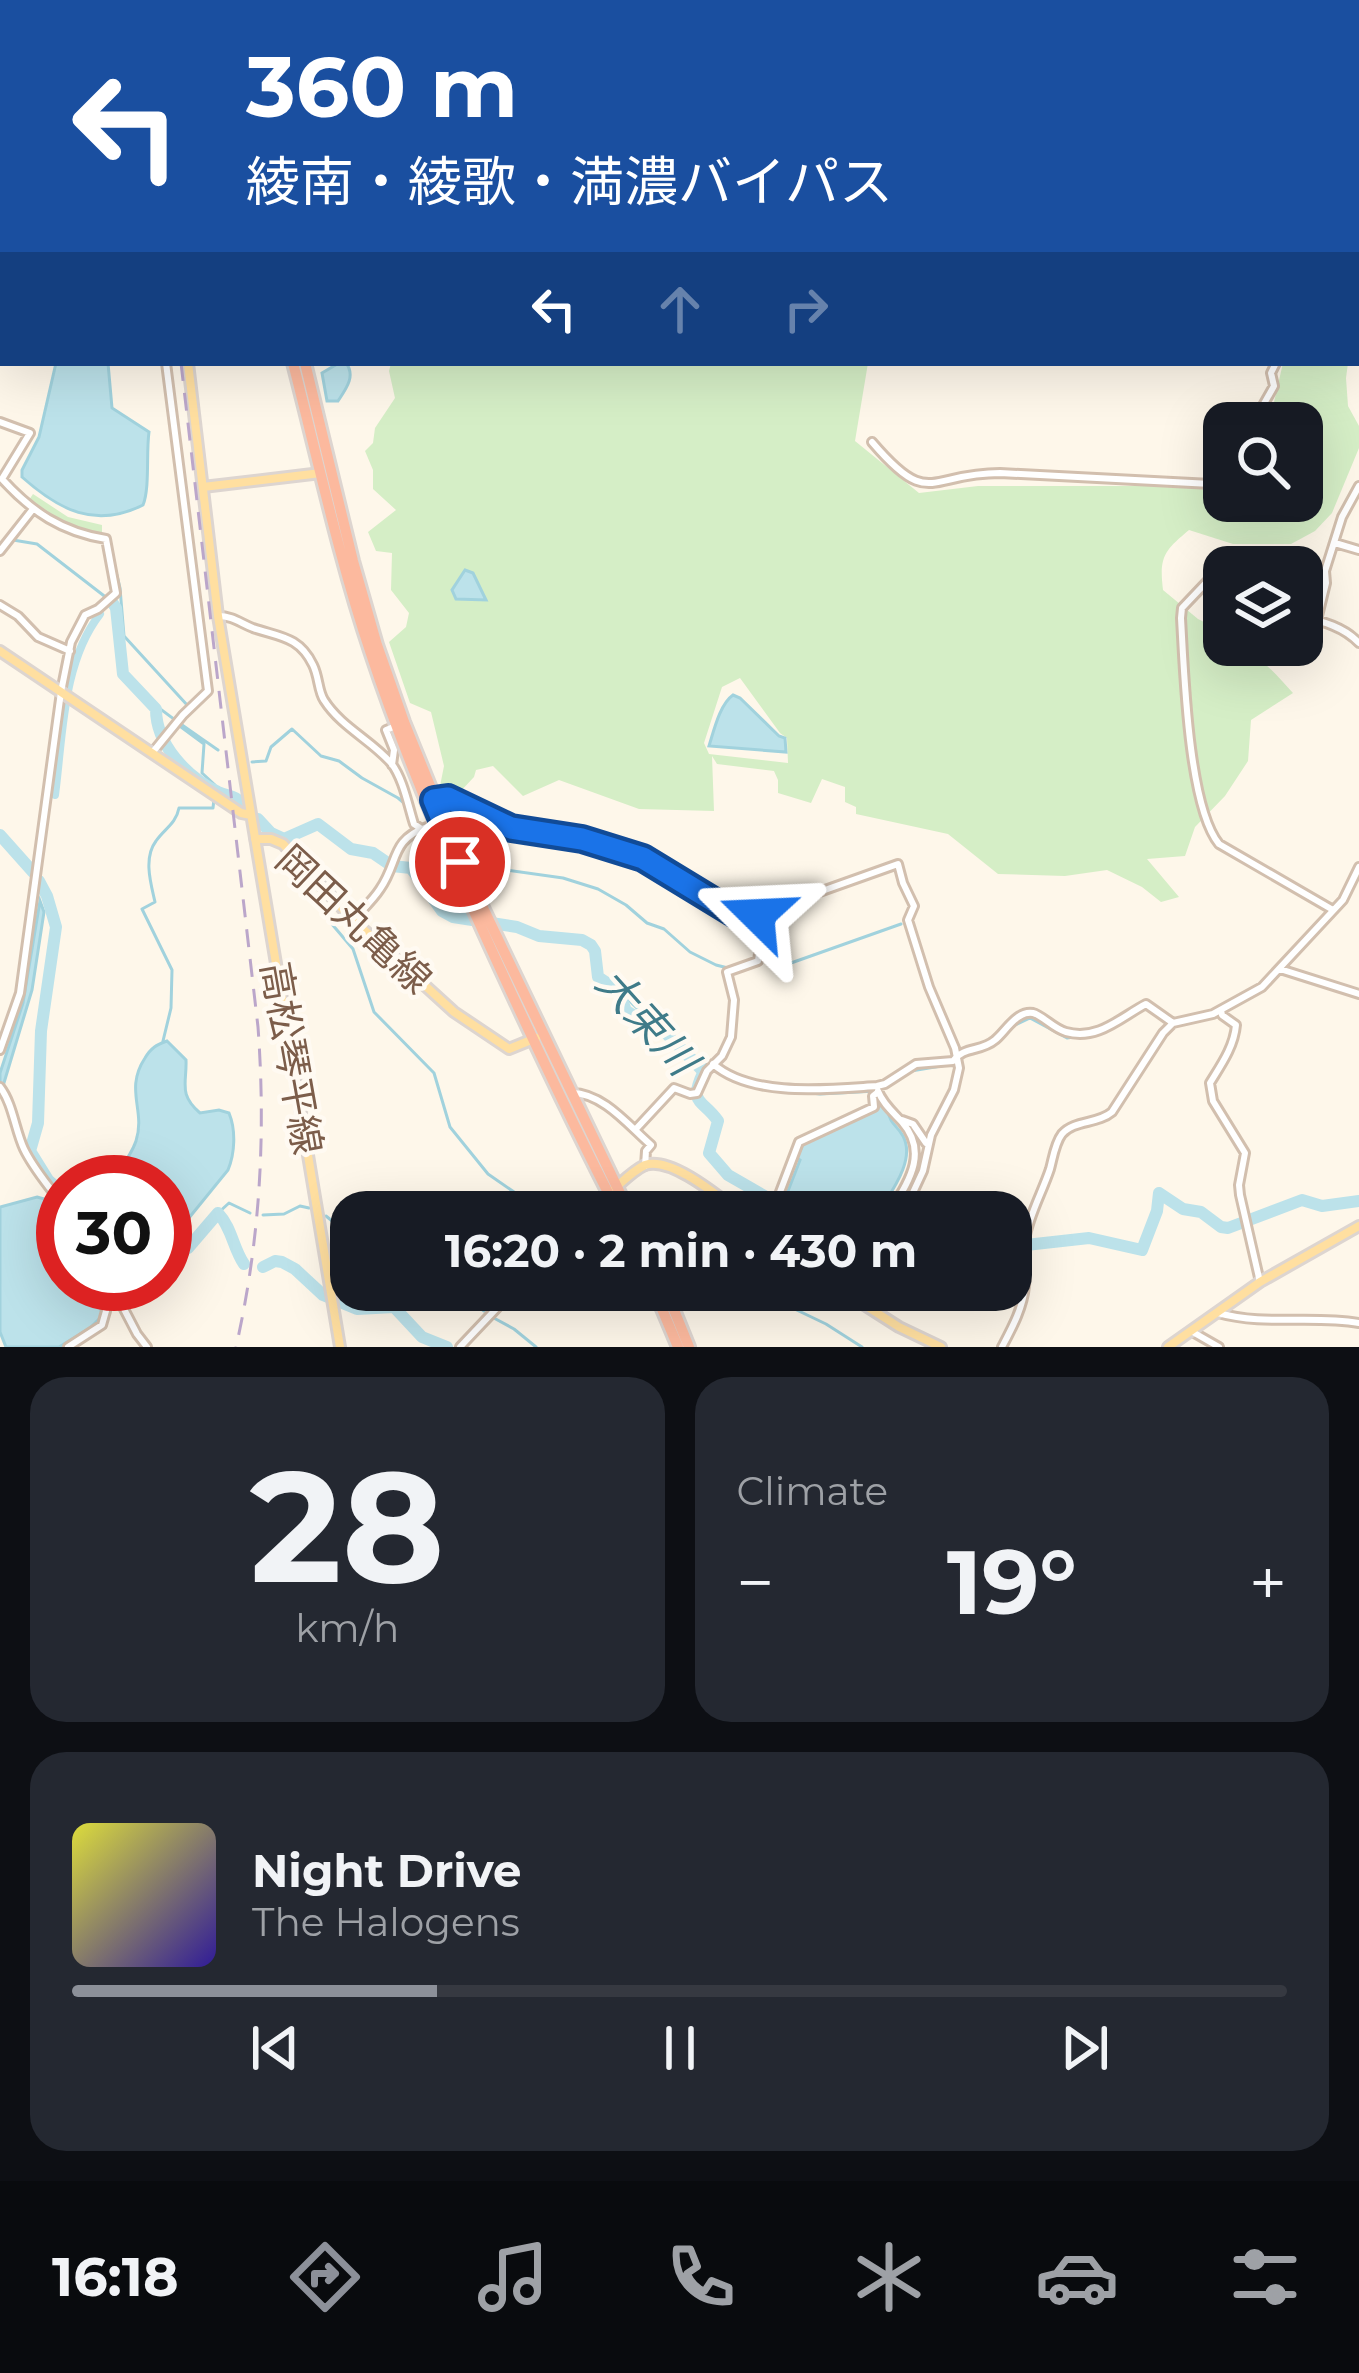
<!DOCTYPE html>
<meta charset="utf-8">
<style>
:root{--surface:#171b24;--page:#242831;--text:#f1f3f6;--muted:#9ea1a6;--line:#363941;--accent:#8c9099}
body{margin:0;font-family:Montserrat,"Noto Sans JP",sans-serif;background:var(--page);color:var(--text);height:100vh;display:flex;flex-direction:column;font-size:45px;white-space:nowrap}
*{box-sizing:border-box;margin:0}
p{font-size:39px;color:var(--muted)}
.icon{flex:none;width:66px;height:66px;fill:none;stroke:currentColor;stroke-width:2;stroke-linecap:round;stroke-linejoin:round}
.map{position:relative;height:1347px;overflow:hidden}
.side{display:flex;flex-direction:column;gap:30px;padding:30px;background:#0d0f14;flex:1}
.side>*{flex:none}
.top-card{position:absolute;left:0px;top:0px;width:1359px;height:366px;box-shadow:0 12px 48px #0002;background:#1a4fa0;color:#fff;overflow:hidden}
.buttons{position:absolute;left:1203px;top:402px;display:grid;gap:24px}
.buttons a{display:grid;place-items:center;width:120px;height:120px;border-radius:24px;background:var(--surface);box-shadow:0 12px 48px #0002;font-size:60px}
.speed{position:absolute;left:36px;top:1155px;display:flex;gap:24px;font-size:60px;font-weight:700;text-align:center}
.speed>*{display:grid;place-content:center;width:156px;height:156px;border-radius:50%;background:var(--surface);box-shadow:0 12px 48px #0002;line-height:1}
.speed .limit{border:18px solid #d22;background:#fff;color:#111}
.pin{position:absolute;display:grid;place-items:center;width:102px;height:102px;color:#fff;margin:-51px;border:6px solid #fff;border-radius:50%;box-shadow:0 3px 12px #0007}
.me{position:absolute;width:132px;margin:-66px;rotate:291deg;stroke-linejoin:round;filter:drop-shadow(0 0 9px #0008)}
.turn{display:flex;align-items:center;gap:42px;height:252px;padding:0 48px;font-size:54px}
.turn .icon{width:156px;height:156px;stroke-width:2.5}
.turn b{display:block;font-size:84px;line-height:102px}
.lanes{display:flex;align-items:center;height:114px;padding:0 48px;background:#0003;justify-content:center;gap:60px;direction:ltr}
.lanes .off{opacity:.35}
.big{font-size:90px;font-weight:700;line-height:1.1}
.side .tile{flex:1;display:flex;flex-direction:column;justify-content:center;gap:18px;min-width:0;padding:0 42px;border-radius:36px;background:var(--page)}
.side .dial{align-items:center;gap:0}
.dial b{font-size:156px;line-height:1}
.song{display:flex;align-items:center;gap:36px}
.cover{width:144px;height:144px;border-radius:18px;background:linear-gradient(135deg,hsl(60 70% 55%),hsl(250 70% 35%))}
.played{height:12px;border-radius:6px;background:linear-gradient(90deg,var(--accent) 30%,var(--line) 30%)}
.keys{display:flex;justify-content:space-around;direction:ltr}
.heat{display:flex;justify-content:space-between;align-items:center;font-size:66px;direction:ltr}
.side .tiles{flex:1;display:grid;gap:30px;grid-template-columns:1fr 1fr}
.tile:last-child{grid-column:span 2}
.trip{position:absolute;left:330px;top:1191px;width:702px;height:120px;border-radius:36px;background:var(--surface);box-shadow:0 12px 48px #0002;font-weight:700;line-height:120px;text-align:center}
.tabs{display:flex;height:192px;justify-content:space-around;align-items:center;background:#090b0e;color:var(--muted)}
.tabs .icon{width:84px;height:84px}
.tabs .active{color:var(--accent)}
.tabs b{font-size:54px;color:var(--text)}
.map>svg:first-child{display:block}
.green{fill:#d5eec6;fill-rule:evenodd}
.water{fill:#bce2ea;stroke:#a1d2dd;stroke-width:3}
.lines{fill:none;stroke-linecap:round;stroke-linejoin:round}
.stream{stroke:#a1d2dd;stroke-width:3}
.canal{stroke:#bce2ea;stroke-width:8}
.river{stroke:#bce2ea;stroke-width:12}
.minor-casing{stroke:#d2bfae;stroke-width:12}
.major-casing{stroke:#ddd5d0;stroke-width:14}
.highway-casing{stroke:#ddd5d0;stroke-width:16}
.minor{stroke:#fff;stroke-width:6}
.major{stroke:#ffdfa0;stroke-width:8}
.highway{stroke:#fcb99e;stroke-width:10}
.rail{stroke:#bba6ca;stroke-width:3;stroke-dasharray:18 12;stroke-linecap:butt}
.route-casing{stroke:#114b97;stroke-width:30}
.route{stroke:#1a73e8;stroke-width:21}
.labels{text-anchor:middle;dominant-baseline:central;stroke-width:9;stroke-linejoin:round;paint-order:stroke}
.street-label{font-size:39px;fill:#7c5d4a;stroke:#fffaf2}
.water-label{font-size:42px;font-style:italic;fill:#3f7b89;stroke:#fffaf2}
</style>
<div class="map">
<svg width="1359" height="1347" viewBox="0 0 1359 1347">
<rect width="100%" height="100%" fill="#fef7ea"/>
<path class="green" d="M 219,0 L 581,0 L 581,3 L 221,3 Z
M 391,363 L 868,363 L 855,441 L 919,493 L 978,486 L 1224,486 L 1224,501 L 1302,501 L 1302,423 L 1261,423 L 1274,402 L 1283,363 L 1348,363 L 1346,378 L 1348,406 L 1359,426 L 1359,448 L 1332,513 L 1315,531 L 1291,544 L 1233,544 L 1189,530 C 1164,551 1159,557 1163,590 L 1198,619 L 1224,632 L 1224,645 C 1253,645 1274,673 1293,693 L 1251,720 L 1248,761 L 1225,796 L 1195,827 L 1185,856 L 1147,859 L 1179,897 L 1161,902 L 1142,887 L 1107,870 L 1065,876 L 998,874 L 948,834 L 856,814 L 856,807 L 845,802 L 845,787 L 822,779 L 811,803 L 778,793 L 778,780 L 774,771 L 717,764 L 712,756 L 714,811 L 639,809 L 559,780 L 523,796 L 493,766 L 476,770 L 474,777 L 458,794 L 446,794 L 440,786 L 444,766 L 431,712 L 410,703 L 389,642 L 406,627 L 409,613 L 391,590 L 392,553 L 376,551 L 368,532 L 396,510 L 373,489 L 373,470 L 365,451 L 373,443 L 375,428 L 395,398 L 389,371 ZM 740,678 L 780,733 L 787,738 L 788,763 L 709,754 L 704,743 L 722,687 Z
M 33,494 L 68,517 L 102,525 L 102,535 C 72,530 53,518 29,500 Z"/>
<path class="water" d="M 0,0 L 113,0 L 114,3 L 3,3 L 3,240 L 0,239 Z
M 56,363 L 108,363 L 112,408 L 149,432 C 146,453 150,488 143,505 C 95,529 59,510 22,477 L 22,470 L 39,437 Z
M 339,363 L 346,363 C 356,376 346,389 338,401 L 327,401 L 322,373 Z
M 465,570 L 473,573 L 486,600 L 456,599 L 452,590 Z
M 733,695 L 740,698 L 779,736 L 785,738 L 786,752 L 709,746 C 714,730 720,704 733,695 Z
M 40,901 L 44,912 L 32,990 L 0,1096 L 0,1073 L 23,1003 Z
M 167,1041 L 186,1060 C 187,1083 178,1094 200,1113 L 219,1110 L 229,1113 C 236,1130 235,1153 228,1170 L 184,1224 L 165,1235 L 165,1182 L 111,1182 C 120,1169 131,1156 136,1141 C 146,1110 124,1090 145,1058 C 151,1048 156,1045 167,1041 Z
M 882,1105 L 888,1111 C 890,1124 897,1125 903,1136 C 916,1160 891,1192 879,1212 C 846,1212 811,1219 788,1191 L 800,1160 L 797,1158 L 804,1142 Z
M 37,1197 L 48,1200 L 63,1219 L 63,1284 L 97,1284 L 102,1316 L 90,1328 L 59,1347 L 6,1347 L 0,1332 L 0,1207 Z"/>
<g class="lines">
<path class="stream" d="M 13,540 L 37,544 L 112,602
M 112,555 L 120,588 L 124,636 L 188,706 L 181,713
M 119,631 C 121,643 120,657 123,669 C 130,693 196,734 218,750
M 180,723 L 181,727 L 204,744 L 202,773 L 215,785 L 215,792
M 252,762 L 266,761 L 271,747 L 292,729 L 321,756 L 339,761 L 362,778 L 398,798 L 404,803 L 409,817
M 412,826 L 434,854
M 280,838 L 282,849 L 298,884 L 353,949 L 374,1012 L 434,1073 L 450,1127 L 488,1174 L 543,1212
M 468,857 L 479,858 L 506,870 L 563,878 L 598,889 L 626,905 L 647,923 L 664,929 L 690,952 L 716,965 L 728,968 L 754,959
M 763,959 L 791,963 L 901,924
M 615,989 L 624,992 C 631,1008 652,1018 667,1029 C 675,1035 679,1043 687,1050 C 704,1064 725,1079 746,1084
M 163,1041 L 171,1008 L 172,970 L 142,909 L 155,902 C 151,884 143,858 156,841 C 164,829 176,824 179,808 L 213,808 L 214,799
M 993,1045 L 1013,1026 L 1030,1018 L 1067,1038 L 1101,1033
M 911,1071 L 953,1064
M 803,1092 L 820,1094 L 876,1091 L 898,1079
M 218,1213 L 229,1203 L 250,1213
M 263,1215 L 284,1214 L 300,1206 L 309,1208
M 326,1216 L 337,1225 L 351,1230
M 449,1290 C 458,1303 472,1301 484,1311
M 755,1290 L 826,1324 L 862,1347
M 492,1317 L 514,1329 L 536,1347
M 465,1347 L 492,1317"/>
<path class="canal" d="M 55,795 C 63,735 62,663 100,614"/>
<path class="river" d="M 112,602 L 116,608 L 123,674 L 156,709 C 156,745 187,777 218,792 C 230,797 235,795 244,805
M 258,819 L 271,833 L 284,839 L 318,824 L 351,849 L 373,853 L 392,866 L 411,868 L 442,911 L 453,917 L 517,927 L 539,936 L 582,940 L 591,945 L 595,951 L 598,977 L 619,991 L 626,1011 C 637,1017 648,1025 660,1027 L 701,1069 L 703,1073 C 688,1105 703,1099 718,1121 L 709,1153 L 728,1175 L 768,1198 L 785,1212
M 0,835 L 33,872
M 39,881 L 47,896 L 56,927 L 41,1031 L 38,1123 L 30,1151 L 48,1180 L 63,1193
M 911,1212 L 922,1209 L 935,1212
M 1011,1244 L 1017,1246 L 1089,1238 L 1142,1250 L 1157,1211 L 1159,1193 L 1183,1209 L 1201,1212 L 1221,1227 L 1228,1228 L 1302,1200 L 1322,1206 L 1359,1201
M 165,1256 L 188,1248 L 218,1213 C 232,1228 233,1248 244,1264
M 263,1267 L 275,1261 L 282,1262 L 295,1269 L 323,1295 L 357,1309 L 394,1307 L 422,1337 L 447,1347"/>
<defs>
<path id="minor" d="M 1050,0 L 1053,3
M 1357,0 L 1359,3
M 621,3 L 621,0
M 0,246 L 3,246
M 1356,258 L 1359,261
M 0,270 L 3,272
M 0,323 L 3,323
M 0,422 L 30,433 L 2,479
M 1253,423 L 1274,386 L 1271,373 L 1276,363
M 872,442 C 930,510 928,473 1000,473 L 1211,484 L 1224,469
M 1335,543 L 1359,550
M 0,551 L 33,509
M 1224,570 L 1219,569 L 1182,608 L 1181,618 C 1184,669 1188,806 1219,844 L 1333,910
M 1302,573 L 1325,571
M 0,605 L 18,616 L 38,637 L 70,651
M 218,616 C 233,616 240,623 253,628 C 279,637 299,636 313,665 C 319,677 318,691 324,700 C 341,727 371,740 391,763 C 403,778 408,805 414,824 L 420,828
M 1302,618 C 1322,620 1345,628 1359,643
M 1317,620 L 1326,583 L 1325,571 L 1342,517 L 1359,486
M 152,753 L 183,715 L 208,691 L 166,363
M 392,765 L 394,750 L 386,730 L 396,726
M 438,799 L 448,798 L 481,812
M 450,816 L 468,811 L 511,828 L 582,839 L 643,858 L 735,914 L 752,916 L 898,864 L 903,883 L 914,906 L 908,920 L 929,987 L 955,1048 L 959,1068 L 954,1090 L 931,1135 L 923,1171 L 904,1212
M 353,920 C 362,910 373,900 380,889 C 399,862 390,840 427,827
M 1280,969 L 1359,994
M 1221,1010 L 1222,1015 L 1236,1025 C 1234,1047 1221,1065 1210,1083 L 1213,1101 L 1245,1153 L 1239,1185 L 1240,1195 L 1260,1282
M 0,1050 L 20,993 L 61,692 L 71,642 L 85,615 L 98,609 L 116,593 L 106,539 C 62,532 32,512 2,479
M 713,1064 C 752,1098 829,1089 877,1086 L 885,1084 L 916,1064 L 953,1061 C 964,1046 981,1052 995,1040 C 1005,1032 1017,1010 1033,1013 C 1042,1015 1054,1029 1066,1032 C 1098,1041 1121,1017 1146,1004 L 1173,1023
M 0,1087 C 13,1104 15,1130 24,1149 C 34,1170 50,1187 63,1206
M 878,1091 C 883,1104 893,1112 902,1122 C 929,1153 908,1182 890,1212
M 572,1093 C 603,1093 629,1126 651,1145 L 646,1151 L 645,1166
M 902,1120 L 913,1124 L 926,1143
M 635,1130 L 674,1088 L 690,1094 L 697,1093 L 707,1071 L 722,1056 L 731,1037 L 734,1000 L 727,972 L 758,961 L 760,946 L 752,916
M 588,1212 L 608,1194
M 800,1212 L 782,1199 L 780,1192 L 799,1142 L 874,1107 L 873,1096 L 878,1092
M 111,1284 L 137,1334 L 147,1347
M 365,1290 L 387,1290
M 332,1292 L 337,1289 L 341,1280 L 351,1273
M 1218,1313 C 1265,1326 1312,1315 1359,1323
M 1191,1331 L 1219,1347
M 68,1347 L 102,1325 L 106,1311 L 102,1284
M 460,1347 L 514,1290
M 1002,1347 C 1012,1328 1023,1308 1025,1286 C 1027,1271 1023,1255 1025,1240 C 1029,1215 1042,1193 1050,1169 C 1053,1158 1055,1143 1062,1134 C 1074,1120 1098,1124 1112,1112 L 1163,1033 L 1173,1023 L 1213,1014 L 1262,987 L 1343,900 L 1359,867"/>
<path id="major" d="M 144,0 L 144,3
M 188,363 L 218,616 L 340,1347
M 203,487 L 321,473
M 0,651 L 241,813 L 251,815
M 255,839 L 271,839 L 283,844 L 353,920 L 454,1012 L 509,1049 L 536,1038
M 614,1189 C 623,1181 634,1170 645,1165 C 671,1156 719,1197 739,1212
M 841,1290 L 899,1327 L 941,1347
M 1168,1347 L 1260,1282 L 1359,1226"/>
<path id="highway" d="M 195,0 L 196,3
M 204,0 L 205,3
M 293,363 C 318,460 339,559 371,654 C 409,769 459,880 510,990 C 545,1065 580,1139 618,1212
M 305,363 L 353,561 L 377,645 L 404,722 L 461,862 L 629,1212
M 654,1290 L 678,1347
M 666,1290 L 689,1347"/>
</defs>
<use href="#minor" class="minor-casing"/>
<use href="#major" class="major-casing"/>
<use href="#highway" class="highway-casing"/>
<use href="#minor" class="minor"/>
<use href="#major" class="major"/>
<use href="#highway" class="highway"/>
<path class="rail" d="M 131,0 L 132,3
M 181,363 L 258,1027 C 266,1136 260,1241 236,1347"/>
</g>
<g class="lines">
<defs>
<path id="route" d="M 460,862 L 434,800 L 448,798 L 511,828 L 582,839 L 643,858 L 735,914 L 757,915"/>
</defs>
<use href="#route" class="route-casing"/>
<use href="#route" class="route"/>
</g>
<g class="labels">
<g class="street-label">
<text transform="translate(354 919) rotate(43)">岡田丸亀線</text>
<text transform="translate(292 1058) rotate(80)">高松琴平線</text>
</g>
<g class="water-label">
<text transform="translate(647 1021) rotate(48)">大束川</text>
</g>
</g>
</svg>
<div class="buttons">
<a><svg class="icon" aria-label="search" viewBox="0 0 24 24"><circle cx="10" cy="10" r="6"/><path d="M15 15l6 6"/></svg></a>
<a><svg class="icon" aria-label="layers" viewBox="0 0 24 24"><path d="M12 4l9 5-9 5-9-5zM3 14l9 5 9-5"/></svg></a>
</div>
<div class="speed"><div class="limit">30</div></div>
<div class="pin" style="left:460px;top:862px;background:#d93025"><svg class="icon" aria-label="arrive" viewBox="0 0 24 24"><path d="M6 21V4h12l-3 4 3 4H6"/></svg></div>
<svg class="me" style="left:757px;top:915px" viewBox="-20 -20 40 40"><path d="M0-17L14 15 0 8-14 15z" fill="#1a73e8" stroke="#fff" stroke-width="4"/></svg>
<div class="trip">16:20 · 2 min · 430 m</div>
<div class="top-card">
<div class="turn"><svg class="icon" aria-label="left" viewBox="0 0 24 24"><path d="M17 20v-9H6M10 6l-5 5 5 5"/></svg><div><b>360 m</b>綾南・綾歌・満濃バイパス</div></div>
<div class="lanes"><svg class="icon" aria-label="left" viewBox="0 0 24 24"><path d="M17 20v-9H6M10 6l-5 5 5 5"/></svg><svg class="icon off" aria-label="ahead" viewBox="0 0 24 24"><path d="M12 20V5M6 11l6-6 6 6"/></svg><svg class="icon off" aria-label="right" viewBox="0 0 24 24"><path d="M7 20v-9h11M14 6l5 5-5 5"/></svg></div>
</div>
</div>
<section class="side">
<div class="tiles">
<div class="tile dial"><b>28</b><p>km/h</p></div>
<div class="tile"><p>Climate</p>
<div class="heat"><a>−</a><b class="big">19°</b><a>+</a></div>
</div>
<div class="tile">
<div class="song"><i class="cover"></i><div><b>Night Drive</b><p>The Halogens</p></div></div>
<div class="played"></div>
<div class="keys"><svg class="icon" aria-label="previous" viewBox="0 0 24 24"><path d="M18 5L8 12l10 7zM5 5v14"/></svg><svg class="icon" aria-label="pause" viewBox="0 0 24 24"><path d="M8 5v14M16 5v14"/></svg><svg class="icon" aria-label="next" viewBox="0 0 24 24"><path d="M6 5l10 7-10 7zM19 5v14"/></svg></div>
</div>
</div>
</section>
<nav class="tabs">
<b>16:18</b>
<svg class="icon active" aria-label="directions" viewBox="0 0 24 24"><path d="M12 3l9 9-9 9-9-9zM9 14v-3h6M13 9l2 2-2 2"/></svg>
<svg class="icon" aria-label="music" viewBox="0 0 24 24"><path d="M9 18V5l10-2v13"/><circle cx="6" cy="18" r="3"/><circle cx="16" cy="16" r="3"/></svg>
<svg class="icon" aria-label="phone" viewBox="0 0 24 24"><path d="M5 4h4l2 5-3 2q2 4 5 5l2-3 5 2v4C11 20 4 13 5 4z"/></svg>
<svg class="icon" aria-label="climate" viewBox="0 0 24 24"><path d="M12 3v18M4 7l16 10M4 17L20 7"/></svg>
<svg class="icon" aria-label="car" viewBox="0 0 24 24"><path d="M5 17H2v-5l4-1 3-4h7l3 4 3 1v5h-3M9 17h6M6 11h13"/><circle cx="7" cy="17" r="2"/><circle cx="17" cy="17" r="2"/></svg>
<svg class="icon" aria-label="filters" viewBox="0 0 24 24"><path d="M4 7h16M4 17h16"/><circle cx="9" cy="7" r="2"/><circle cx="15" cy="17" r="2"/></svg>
</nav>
